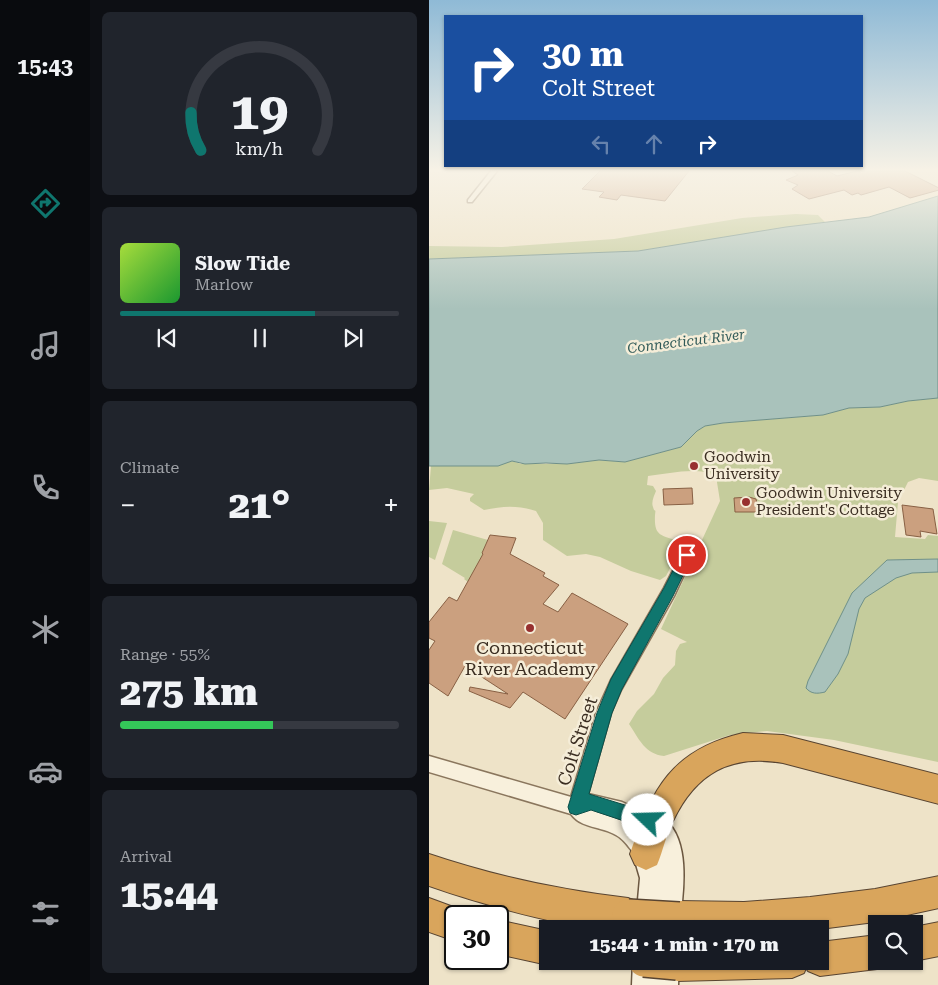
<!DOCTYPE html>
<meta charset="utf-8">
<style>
:root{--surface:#171b24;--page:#20242c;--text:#f1f3f6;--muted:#9ea1a6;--line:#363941;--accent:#0f766e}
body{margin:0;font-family:"Roboto Serif",serif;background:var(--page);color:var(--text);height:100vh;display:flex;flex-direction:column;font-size:19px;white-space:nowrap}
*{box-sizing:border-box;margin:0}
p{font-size:16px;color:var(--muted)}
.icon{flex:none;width:28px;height:28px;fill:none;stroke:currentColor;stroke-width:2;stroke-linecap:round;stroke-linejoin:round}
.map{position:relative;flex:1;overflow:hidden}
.details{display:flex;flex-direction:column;gap:12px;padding:12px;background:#0d0f14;width:339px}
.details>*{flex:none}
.top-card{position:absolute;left:15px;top:15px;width:419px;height:152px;border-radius:0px;box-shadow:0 1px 4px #0004;background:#1a4fa0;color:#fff;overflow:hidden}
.fabs{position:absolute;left:439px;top:915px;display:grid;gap:10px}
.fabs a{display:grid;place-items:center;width:55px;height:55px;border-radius:0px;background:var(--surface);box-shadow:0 1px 4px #0004;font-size:25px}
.speed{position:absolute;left:15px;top:905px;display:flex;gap:10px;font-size:25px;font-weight:700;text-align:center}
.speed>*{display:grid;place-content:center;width:65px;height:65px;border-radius:50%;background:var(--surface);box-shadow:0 1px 4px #0004;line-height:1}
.speed .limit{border:2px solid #111;border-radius:8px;background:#fff;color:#111}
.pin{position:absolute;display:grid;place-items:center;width:42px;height:42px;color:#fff;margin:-21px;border:2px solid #fff;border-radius:50%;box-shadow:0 1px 5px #0007}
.me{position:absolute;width:55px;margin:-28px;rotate:291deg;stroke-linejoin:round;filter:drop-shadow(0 0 4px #0008)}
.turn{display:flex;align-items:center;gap:18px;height:105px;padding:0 15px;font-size:22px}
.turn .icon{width:65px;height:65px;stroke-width:2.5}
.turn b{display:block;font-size:35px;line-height:42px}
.lanes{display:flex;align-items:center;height:48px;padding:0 15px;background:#0003;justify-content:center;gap:25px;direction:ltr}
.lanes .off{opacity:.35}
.big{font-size:38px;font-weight:800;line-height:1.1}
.details .card{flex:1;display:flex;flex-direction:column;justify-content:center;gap:8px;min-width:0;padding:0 18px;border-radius:8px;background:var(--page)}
.details .dial{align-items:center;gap:0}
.dial svg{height:130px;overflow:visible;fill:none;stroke:var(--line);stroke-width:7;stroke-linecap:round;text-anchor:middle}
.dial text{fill:var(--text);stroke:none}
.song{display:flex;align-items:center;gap:15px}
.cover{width:60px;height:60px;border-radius:8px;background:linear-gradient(135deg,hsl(80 70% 55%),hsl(130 70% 35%))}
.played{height:5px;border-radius:2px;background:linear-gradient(90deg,var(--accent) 70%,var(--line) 70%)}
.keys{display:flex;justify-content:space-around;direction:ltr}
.heat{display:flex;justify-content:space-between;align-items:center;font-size:28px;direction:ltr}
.charge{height:8px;border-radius:4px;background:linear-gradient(90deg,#34c759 55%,var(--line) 0)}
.trip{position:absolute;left:110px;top:920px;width:290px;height:50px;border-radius:0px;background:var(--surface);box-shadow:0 1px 4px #0004;font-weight:800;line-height:50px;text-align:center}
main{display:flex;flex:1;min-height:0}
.tabs{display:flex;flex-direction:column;width:90px;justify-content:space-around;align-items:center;background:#090b0e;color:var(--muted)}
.tabs .icon{width:35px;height:35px}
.tabs .on{color:var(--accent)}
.tabs b{font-size:22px;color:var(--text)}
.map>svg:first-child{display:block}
.green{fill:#c5cc9c}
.water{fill:#a9c2bb;stroke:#6f9089}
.building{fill:#cba07f;stroke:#886044}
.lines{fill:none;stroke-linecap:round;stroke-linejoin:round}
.street-casing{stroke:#8a765d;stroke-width:3}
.secondary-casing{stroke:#6b5740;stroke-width:3}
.highway-casing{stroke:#584431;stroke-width:2}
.street{fill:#f8f0dc;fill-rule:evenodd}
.secondary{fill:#f8f0dc;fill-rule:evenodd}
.highway{fill:#d9a55c;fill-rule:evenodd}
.highway-bridge-casing{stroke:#584431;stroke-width:34;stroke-linecap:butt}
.highway-bridge{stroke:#d9a55c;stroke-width:31}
.route{fill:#0f766e;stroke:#0a4d48}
.poi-dot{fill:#97302f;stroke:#f5edd8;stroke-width:2}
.labels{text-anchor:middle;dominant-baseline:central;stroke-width:5;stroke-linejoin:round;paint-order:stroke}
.far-water-label{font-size:14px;font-style:italic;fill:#305a58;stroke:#f5edd8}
.poi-label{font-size:15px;fill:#3a2d21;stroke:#f5edd8;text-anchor:start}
.near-poi-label{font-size:18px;fill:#3a2d21;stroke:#f5edd8}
.near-street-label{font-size:18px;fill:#3a2d21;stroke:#f5edd8}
</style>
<main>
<nav class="tabs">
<b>15:43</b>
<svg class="icon on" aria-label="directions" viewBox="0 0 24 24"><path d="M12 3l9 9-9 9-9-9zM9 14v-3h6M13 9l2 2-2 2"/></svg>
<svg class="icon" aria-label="music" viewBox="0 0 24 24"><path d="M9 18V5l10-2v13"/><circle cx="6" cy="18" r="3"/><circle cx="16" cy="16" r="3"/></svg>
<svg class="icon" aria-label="phone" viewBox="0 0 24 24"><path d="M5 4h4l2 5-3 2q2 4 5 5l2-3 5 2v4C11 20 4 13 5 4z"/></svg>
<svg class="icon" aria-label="climate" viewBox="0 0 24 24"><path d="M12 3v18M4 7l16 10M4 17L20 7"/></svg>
<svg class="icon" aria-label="car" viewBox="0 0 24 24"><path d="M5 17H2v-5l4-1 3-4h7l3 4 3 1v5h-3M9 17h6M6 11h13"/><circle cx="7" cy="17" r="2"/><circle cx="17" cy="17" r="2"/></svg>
<svg class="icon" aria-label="filters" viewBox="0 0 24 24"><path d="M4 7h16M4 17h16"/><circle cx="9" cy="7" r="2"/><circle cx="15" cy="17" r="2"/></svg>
</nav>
<section class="details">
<div class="card dial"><svg viewBox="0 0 100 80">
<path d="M14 69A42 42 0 1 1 86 69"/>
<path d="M14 69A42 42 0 0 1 8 46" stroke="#0f766e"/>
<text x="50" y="56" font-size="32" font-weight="700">19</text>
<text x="50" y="72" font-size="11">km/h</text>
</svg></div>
<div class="card">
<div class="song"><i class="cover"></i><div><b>Slow Tide</b><p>Marlow</p></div></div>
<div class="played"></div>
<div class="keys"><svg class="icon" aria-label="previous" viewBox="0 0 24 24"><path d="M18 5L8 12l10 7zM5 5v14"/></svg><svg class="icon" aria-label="pause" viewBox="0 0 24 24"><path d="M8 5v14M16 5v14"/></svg><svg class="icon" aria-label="next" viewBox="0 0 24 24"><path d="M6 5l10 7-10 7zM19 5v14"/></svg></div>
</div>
<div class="card"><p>Climate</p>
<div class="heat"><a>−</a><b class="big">21°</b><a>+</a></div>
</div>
<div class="card"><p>Range · 55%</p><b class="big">275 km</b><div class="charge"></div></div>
<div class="card"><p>Arrival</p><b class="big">15:44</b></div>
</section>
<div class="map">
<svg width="510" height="985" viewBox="0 0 510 985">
<rect width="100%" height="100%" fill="#eee3c8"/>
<path class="green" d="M 367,214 L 389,215 L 396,222 L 208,251 L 0,259 L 0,246 L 73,247 L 185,239 L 313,218 Z
M 509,398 L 509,481 L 490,478 L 479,482 L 469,502 L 466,537 L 496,539 L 499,535 L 509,536 L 509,559 L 480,560 L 509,565 L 509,762 L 405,740 L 338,731 L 301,735 L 235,756 C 216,754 210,739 200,724 L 208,711 L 225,694 L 234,678 L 246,665 L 247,651 L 251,644 L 258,642 L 232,629 L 291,501 L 287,476 C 268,466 241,474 219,476 L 218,485 L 224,486 L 227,491 C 225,496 222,502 224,507 C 226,514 227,507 226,515 C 225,536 231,535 249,541 L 252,547 L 237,576 L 231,580 L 202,571 L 171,557 L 157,554 L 138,556 L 114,540 L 114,523 L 107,511 C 88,505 74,506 55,510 L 41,501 L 41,498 L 45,494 L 18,488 L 0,490 L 2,466 L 69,466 L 83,461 L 92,464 L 138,464 L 170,460 L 196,462 L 252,447 L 268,431 L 276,426 L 294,423 L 394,415 L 420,408 L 451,407 L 479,401 Z
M 0,521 L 18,523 L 6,560 L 0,557 Z
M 24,530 L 59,540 L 53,553 L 56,554 L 39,582 L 35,579 L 36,578 L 13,564 Z"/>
<path class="water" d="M 509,196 L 509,398 L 479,401 L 451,407 L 420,408 L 394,415 L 294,423 L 276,426 L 268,431 L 252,447 L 196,462 L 170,460 L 138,464 L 117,463 L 96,464 L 83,461 L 69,466 L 0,466 L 0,259 L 209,251 L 357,227 L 440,217 Z
M 509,559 L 509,572 L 483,573 L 467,578 L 436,598 L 430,609 L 419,654 L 409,674 L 396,692 C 388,694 382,694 377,688 L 379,681 L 423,593 L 458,560 Z"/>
<path class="building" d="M 171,171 L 260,171 L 236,201 L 192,195 L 188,200 L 170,197 L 175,192 L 153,189 Z
M 363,171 L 399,171 L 408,176 L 428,171 L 476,171 L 510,188 L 510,190 L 481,198 L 460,187 L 432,195 L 429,193 L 423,195 L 415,190 L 380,199 L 363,189 L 369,185 L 357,180 L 369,175 Z
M 263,488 L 264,504 L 235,505 L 234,489 Z
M 320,497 L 327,499 L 330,512 L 306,512 L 305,498 Z
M 473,505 L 504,509 L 508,534 L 491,531 L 492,537 L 477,535 Z
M 61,535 L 87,538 L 81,554 L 116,573 L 114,576 L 130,585 L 114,604 L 129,612 L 143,593 L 199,624 L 136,719 L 94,692 L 81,708 L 40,691 L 41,687 L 79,694 L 36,666 L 19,696 L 0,683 L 0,650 L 6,641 L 0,638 L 0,622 L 20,597 L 28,601 L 54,554 L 53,553 Z"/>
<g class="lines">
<defs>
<path id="street" d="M 62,171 L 68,171 L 43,202 L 39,202 L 39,200 Z
M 258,550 L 262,551 L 264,555 L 245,596 L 192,690 L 182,713 L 159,794 L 193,802 L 232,820 L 235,826 L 232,832 L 226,835 C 205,826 187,815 164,811 C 190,819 212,825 224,852 L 221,858 L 215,861 C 203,856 199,841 187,835 C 172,826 153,829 142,814 L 0,772 L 0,756 L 142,797 L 167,713 L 182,680 L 235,588 L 254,551 Z"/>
<path id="secondary" d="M 226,814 C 258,827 256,873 253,902 C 253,911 253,920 250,929 L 210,929 L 207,922 L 211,878 L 204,854 L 208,845 L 217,841 L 225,845 L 214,826 L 217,817 Z
M 204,961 L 250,961 L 249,985 L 203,985 Z"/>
<path id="highway" d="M 314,733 L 354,735 L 510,775 L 510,804 L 354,763 C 301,754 267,773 244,821 C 237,835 234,851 228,865 L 217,870 L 206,865 L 201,854 C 223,789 242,750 314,733 Z
M 0,854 C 65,876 131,890 199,898 L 211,903 L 216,915 L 211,927 C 175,942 40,900 0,886 Z
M 510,876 L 510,908 L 446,922 L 391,929 L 238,929 L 233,918 L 238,906 L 250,901 L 315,902 L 381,897 L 446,889 Z
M 0,898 L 38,912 L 39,916 L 26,916 L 26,941 L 0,932 Z
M 69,920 L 119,931 L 119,961 L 128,961 L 119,965 L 69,954 Z
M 510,922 L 510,956 L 485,961 L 485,927 Z
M 448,935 L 448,961 L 461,961 L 460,964 L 448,969 L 391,976 L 379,971 L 377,968 L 375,973 L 363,978 L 248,981 L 236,976 L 231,964 L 232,961 L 391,961 L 391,942 Z"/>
</defs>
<use href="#street" class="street-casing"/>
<use href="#secondary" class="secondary-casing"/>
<use href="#highway" class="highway-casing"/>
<use href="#street" class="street"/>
<use href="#secondary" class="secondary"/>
<use href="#highway" class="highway"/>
<defs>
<path id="highway-bridge" d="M 199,915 L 250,918
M 215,961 L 248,964"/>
</defs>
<use href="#highway-bridge" class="highway-bridge-casing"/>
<use href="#highway-bridge" class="highway-bridge"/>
</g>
<linearGradient id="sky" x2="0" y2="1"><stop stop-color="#8fbad6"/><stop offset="0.55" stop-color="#f7f2e6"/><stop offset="1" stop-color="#f7f2e6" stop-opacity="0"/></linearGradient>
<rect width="510" height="309" fill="url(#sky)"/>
<path class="route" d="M 258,549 L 263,551 L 264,555 L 244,596 L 193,689 L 183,713 L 160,794 L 225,814 L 227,820 L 225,827 L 219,829 L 162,810 L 147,815 L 141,813 L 139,807 L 168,713 L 182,679 L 235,588 L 254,551 Z"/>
<g class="poi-dot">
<circle cx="265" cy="466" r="5"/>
<circle cx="317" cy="502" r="5"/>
<circle cx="101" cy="628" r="5"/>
</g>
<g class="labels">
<g class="far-water-label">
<text transform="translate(257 341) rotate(-7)">Connecticut River</text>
</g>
<g class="poi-label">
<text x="275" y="457">Goodwin<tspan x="275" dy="17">University</tspan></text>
<text x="327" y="493">Goodwin University<tspan x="327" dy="17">President's Cottage</tspan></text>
</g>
<g class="near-poi-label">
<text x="101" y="647">Connecticut<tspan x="101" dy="21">River Academy</tspan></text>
</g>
<g class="near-street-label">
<text transform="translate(148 741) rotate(-72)">Colt Street</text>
</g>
</g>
</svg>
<div class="fabs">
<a><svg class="icon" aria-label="search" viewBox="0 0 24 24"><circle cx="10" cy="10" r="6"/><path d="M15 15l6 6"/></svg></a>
</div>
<div class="speed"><div class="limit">30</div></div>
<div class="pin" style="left:258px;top:555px;background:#d93025"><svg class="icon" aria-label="arrive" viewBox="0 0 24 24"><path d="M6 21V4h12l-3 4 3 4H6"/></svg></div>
<svg class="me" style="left:219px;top:820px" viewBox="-20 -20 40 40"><circle r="19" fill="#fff"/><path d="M0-13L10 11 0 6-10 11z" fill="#0f766e"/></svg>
<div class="trip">15:44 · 1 min · 170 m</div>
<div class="top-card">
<div class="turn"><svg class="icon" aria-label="right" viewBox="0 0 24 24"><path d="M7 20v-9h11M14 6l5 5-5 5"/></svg><div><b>30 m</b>Colt Street</div></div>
<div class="lanes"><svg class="icon off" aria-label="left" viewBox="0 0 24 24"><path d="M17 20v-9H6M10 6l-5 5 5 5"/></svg><svg class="icon off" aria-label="ahead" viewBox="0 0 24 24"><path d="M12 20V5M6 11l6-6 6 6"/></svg><svg class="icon" aria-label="right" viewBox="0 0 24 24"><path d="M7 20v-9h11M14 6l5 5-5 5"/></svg></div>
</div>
</div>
</main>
